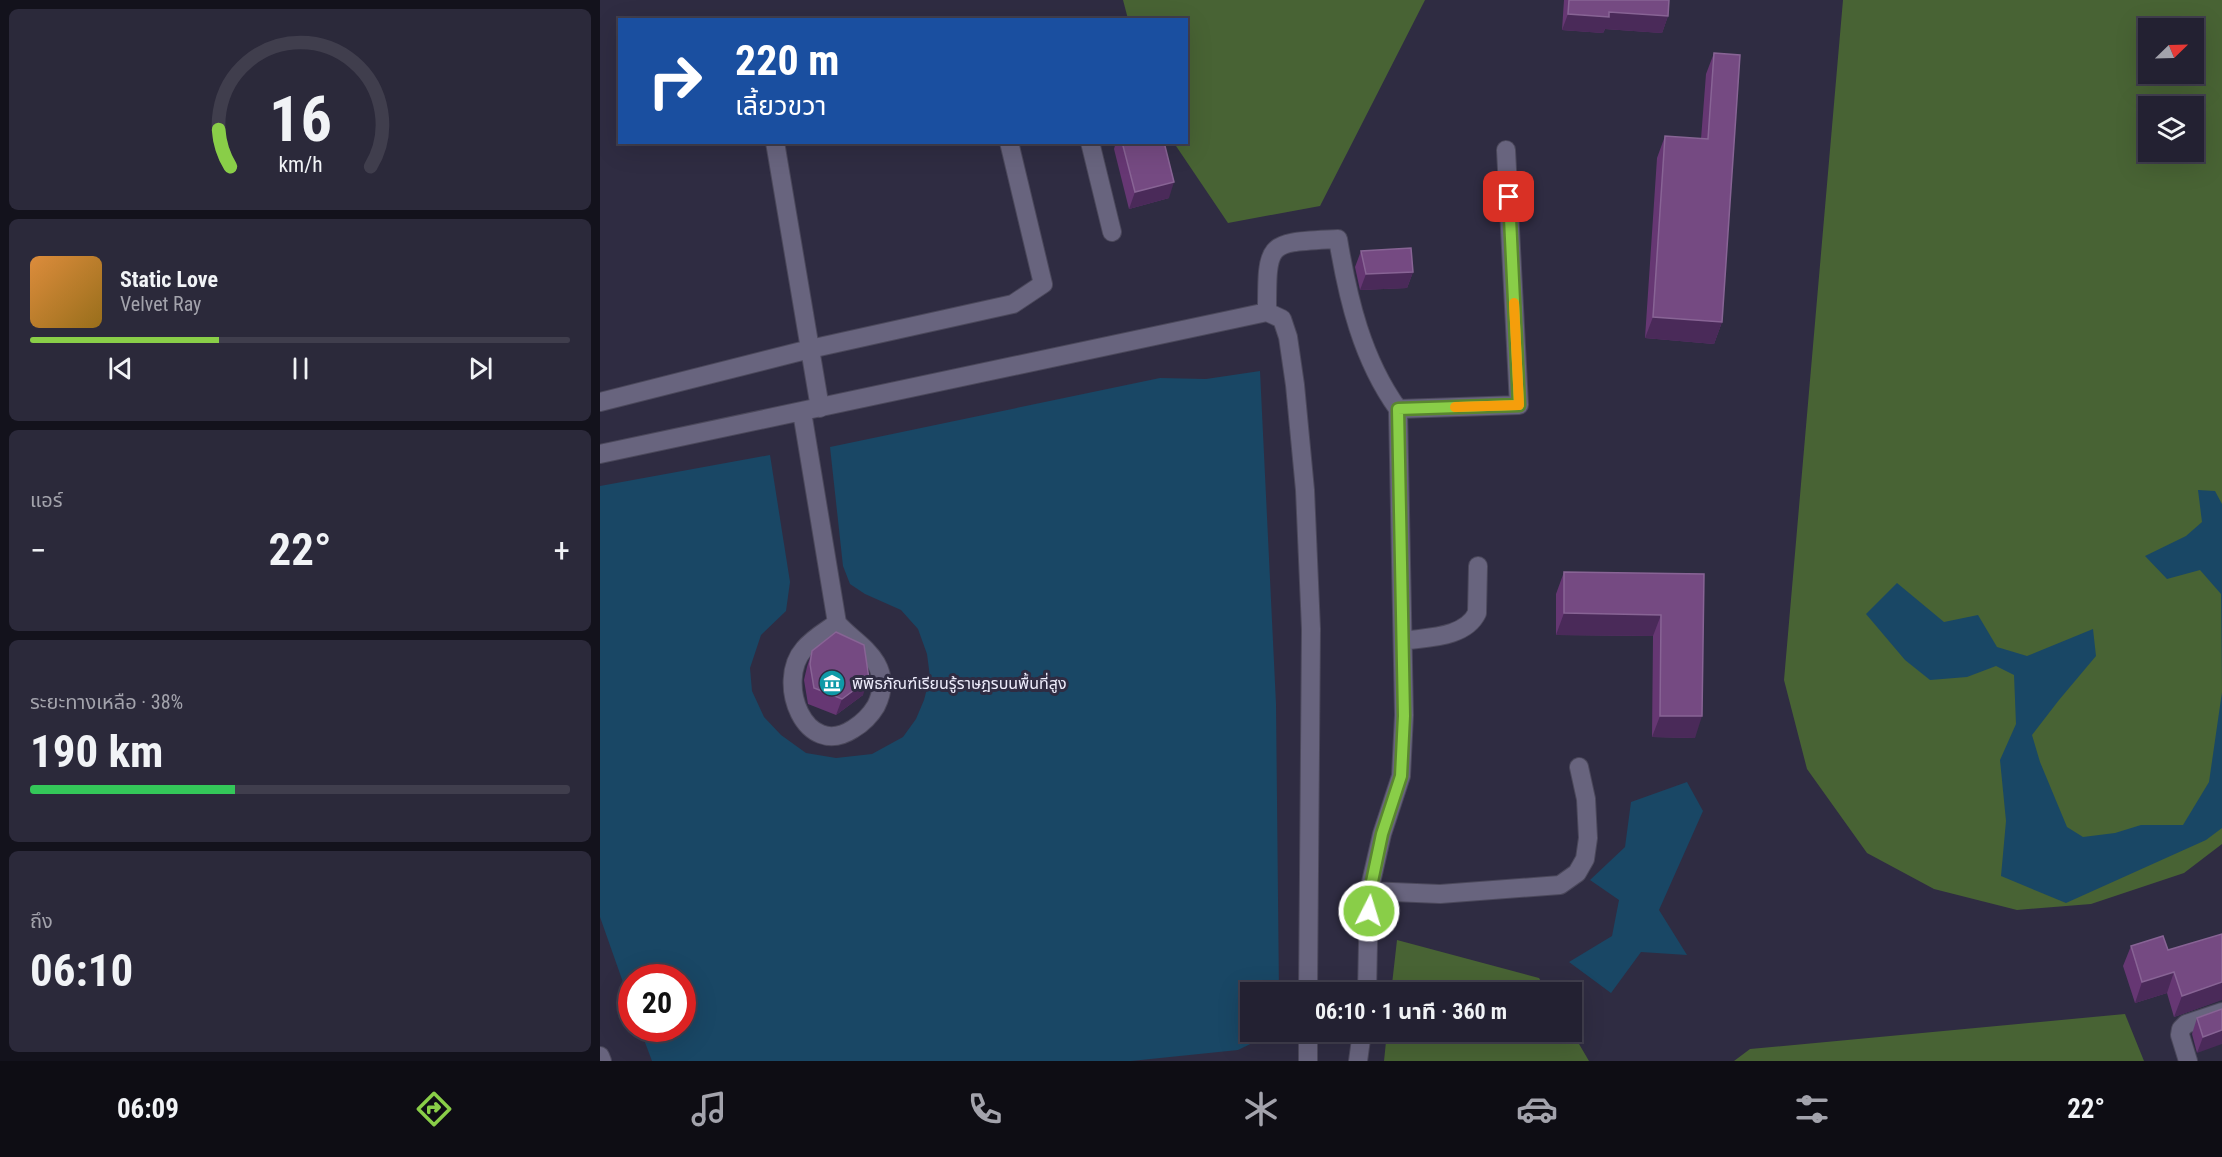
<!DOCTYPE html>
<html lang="th">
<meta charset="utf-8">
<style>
:root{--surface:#232132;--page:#2b293a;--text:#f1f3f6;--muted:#a3a3ac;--line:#403e4d;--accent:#89ce48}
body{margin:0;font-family:"Roboto Condensed","Noto Sans Thai",sans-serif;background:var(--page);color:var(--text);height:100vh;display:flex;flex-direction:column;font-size:22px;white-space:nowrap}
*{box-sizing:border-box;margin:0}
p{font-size:20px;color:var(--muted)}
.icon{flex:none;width:33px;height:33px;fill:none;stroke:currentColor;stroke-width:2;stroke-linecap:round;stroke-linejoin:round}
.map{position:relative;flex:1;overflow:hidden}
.details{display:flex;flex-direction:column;gap:9px;padding:9px;background:#13121c;width:600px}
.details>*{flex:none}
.top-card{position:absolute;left:18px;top:18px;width:570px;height:126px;border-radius:0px;box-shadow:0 6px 24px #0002,0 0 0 2px var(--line);background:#1a4fa0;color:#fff;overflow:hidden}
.needle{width:39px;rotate:67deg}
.tools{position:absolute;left:1538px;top:18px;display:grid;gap:12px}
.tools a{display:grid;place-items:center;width:66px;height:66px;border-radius:0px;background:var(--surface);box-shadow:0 6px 24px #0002,0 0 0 2px var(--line);font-size:30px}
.speed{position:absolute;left:18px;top:964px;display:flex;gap:12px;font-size:30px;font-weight:700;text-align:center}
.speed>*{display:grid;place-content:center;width:78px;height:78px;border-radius:50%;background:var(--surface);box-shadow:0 6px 24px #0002,0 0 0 2px var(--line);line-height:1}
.speed .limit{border:9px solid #d22;background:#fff;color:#111}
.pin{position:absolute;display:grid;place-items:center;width:51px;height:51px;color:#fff;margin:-26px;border-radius:12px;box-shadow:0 3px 9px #0006}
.me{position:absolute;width:66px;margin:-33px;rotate:5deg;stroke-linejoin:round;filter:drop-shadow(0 0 4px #0008)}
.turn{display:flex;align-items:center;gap:21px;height:126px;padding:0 18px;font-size:27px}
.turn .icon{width:78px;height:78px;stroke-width:2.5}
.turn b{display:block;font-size:42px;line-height:51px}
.big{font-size:45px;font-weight:700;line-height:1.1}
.details .tile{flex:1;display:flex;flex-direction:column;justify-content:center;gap:9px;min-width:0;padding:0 21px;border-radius:9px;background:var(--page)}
.details .dial{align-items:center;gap:0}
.dial svg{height:156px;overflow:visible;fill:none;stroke:var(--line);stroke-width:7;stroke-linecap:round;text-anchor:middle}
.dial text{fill:var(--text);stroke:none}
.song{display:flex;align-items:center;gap:18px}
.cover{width:72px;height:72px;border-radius:9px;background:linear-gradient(135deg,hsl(30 70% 55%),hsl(40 70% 35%))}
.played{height:6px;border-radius:3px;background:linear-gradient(90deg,var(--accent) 35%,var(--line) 35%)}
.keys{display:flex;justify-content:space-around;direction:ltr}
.heat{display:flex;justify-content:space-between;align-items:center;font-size:33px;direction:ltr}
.charge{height:9px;border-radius:4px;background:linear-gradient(90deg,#34c759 38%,var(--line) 0)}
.trip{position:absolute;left:640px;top:982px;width:342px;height:60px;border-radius:0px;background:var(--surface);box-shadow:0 6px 24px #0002,0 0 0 2px var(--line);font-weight:700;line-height:60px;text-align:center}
.menu{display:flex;height:96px;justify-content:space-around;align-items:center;background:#0e0d14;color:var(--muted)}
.menu .icon{width:42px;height:42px}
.menu .on{color:var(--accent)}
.menu b{font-size:27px;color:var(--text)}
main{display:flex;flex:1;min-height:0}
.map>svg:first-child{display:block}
.green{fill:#486334;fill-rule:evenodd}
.water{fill:#194765}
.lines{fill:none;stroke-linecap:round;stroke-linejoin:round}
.minor-casing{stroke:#4b485b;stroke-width:20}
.minor{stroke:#68647e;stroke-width:18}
.wall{fill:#663773}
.shaded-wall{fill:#4a2a59}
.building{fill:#754a82;stroke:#886495;stroke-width:1.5}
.route-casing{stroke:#59862f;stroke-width:15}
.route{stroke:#89ce48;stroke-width:10}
.slow{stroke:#f59e0b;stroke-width:10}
.labels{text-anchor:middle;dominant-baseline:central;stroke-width:6;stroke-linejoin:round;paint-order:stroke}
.poi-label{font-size:16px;fill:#edecfb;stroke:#2f2c42;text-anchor:start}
</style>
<main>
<section class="details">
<div class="tile dial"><svg viewBox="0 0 100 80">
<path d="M14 69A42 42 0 1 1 86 69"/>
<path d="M14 69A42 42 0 0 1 8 50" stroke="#89ce48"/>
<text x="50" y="56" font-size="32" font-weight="700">16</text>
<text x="50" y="72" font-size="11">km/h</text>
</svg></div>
<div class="tile">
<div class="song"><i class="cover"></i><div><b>Static Love</b><p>Velvet Ray</p></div></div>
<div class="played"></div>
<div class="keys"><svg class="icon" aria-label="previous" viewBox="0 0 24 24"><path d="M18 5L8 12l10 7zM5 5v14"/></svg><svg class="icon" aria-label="pause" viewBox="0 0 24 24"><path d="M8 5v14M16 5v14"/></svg><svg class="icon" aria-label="next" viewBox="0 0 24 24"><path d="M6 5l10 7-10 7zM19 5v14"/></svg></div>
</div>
<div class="tile"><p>แอร์</p>
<div class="heat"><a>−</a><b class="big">22°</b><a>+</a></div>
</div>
<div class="tile"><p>ระยะทางเหลือ · 38%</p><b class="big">190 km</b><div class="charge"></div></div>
<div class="tile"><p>ถึง</p><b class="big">06:10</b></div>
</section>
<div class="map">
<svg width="1622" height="1061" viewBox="0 0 1622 1061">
<rect width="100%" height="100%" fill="#2f2c42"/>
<path class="green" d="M 523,0 L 825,0 L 720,206 L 628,223 L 574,143 L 586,142 L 586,20 L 528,19 Z
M 1243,0 L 1622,0 L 1622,844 L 1584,873 L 1491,904 L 1417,910 L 1334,889 L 1267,853 L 1207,769 L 1184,680 ZM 1548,28 L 1593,28 L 1593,74 L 1548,74 ZM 1548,106 L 1593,106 L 1593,152 L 1548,152 Z
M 797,940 L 939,978 L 948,993 L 791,993 Z
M 1525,1014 L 1544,1061 L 1134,1061 L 1150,1049 Z
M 787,1032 L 972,1032 L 989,1061 L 784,1061 Z"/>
<path class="water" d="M 660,371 L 676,704 L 679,993 L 651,993 L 651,1032 L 675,1032 L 638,1050 L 531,1061 L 52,1061 L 40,1029 L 82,1029 L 82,978 L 32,978 L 31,1005 L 0,917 L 0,486 L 170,455 L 190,582 L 186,611 L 161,635 L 150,668 L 152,691 L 164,717 L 181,735 L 206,753 L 236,758 L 272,754 L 303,737 L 316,719 L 324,700 L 330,677 L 327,654 L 318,629 L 301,610 L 265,594 L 250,584 L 243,566 L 230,447 L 560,378 L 606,379 Z
M 1598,490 L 1615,491 L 1622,504 L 1622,828 L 1606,840 L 1466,903 L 1401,876 L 1406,821 L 1400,760 L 1416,724 L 1414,675 L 1396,666 L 1367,677 L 1330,680 L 1305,660 L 1266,614 L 1297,583 L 1344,622 L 1378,615 L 1397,647 L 1427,656 L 1493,629 L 1496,656 L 1459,700 L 1432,735 L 1440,762 L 1467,827 L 1483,837 L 1515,833 L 1541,825 L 1583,825 L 1609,782 L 1622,692 L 1621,594 L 1600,570 L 1567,579 L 1545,556 L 1586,536 L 1602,522 Z
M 1087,782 L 1103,811 L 1059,910 L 1087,955 L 1041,952 L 1011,993 L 969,962 L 1012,936 L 1019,900 L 990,880 L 1025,847 L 1031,802 Z"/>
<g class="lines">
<defs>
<path id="minor" d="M 175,142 L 220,408
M 490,142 L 512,232
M 667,312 C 667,239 667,243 738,239 C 748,299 762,359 798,409 L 804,715 L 801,776 L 782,834 L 769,891 L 767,993
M 0,402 L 210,349 L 413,304 L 443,284 L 409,142
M 798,409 L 919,405 L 906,150
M 202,412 L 237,623 C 249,637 267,647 276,663 C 284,677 283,692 276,706 C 270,716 263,723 253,729 C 205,760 175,682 204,649 C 213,638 226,631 237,623
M 0,454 L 667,312 L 682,319 L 688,337 L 695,385 L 705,490 L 711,629 L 708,993
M 803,641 C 827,637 865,638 877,613 L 878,566
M 769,891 L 840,894 L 960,885 L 977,873 L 985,859 L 988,838 L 986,799 L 979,767
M 708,1032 L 708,1061
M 0,1056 L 2,1061
M 758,1061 L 762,1032
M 1588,1061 L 1580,1035 L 1581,1029 L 1586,1024 L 1622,1012"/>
</defs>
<use href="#minor" class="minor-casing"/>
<use href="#minor" class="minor"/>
</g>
<path class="wall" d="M 964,0 L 1069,0 L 1068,16 L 1062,33 L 1005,29 L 1003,33 L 962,30 Z
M 1114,53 L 1122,322 L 1114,344 L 1045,338 L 1057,158 L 1065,136 L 1101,139 L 1106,74 Z
M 516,142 L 564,142 L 569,198 L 529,209 L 514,149 Z
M 761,251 L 813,272 L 807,288 L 760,290 L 755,267 Z
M 964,572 L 1104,574 L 1095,738 L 1052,737 L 1053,636 L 956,635 L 956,594 Z
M 212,651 L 263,695 L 236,715 L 208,704 L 204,680 L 207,667 Z
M 1531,946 L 1568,950 L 1618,1001 L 1574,1017 L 1567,993 L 1535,1003 L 1523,966 Z
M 1622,1009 L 1597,1053 L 1592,1034 L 1597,1018 Z"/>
<path class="shaded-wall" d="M 1009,12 L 1068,16 L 1062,33 L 1005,29 L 1003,33 L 962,30 L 968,14 Z
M 574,182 L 569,198 L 529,209 L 535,192 Z
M 813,272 L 807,288 L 760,290 L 766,274 Z
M 1053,317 L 1122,322 L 1114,344 L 1045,338 Z
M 964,613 L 1061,615 L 1053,636 L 956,635 Z
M 269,679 L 263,695 L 236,715 L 242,699 Z
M 1060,716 L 1102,716 L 1095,738 L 1052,737 Z
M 1574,972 L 1567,993 L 1535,1003 L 1542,982 Z
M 1622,982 L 1622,1000 L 1574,1017 L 1582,996 Z
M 1622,1030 L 1622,1044 L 1597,1053 L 1603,1037 Z"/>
<path class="building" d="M 969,0 L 1069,0 L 1068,16 L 1009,12 L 1009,17 L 968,14 Z
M 1114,53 L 1140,55 L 1122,322 L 1053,317 L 1065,136 L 1108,139 Z
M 522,142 L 564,142 L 574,182 L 535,192 Z
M 811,248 L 813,272 L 766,274 L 761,251 Z
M 964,572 L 1104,574 L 1102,716 L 1060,716 L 1061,615 L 964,613 Z
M 236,632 L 264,645 L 269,679 L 242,699 L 214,688 L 210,664 L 212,651 Z
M 1622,934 L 1622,982 L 1582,996 L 1574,972 L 1542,982 L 1531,946 L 1563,936 L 1568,950 Z
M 1622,1009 L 1622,1030 L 1603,1037 L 1597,1018 Z"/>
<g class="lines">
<defs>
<path id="route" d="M 769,911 L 770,891 L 782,834 L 801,776 L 804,716 L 798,409 L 919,405 L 909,197"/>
</defs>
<use href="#route" class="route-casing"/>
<use href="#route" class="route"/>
<path class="slow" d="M 855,407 L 919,405 L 914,303"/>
</g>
<defs>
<symbol id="museum-disc" viewBox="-11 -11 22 22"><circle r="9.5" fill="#0f9aa8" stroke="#2f2c42"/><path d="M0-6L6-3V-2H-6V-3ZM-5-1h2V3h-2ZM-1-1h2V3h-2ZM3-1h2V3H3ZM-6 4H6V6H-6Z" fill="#fff"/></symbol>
</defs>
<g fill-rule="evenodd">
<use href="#museum-disc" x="217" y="668" width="30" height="30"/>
</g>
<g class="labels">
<g class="poi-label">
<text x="252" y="683">พิพิธภัณฑ์เรียนรู้ราษฎรบนพื้นที่สูง</text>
</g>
</g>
</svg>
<div class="tools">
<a><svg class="needle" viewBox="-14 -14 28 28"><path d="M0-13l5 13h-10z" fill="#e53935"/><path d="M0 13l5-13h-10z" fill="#a3a3ac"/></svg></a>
<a><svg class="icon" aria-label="layers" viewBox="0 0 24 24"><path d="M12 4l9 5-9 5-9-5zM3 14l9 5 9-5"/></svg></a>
</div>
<div class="speed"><div class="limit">20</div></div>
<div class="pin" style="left:909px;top:197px;background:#d93025"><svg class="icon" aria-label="arrive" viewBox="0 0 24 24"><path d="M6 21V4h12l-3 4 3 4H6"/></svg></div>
<svg class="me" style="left:769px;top:911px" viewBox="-20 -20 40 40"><circle r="17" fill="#89ce48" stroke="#fff" stroke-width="3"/><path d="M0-11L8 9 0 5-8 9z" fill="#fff"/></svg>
<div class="trip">06:10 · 1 นาที · 360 m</div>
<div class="top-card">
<div class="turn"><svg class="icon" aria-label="right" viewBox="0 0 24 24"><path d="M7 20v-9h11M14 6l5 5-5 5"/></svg><div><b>220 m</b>เลี้ยวขวา</div></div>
</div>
</div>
</main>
<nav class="menu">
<b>06:09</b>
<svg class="icon on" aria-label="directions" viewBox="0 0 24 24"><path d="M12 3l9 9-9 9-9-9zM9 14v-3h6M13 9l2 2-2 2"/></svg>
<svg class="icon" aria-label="music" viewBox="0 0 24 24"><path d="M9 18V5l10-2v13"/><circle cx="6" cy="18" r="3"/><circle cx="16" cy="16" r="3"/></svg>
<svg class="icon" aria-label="phone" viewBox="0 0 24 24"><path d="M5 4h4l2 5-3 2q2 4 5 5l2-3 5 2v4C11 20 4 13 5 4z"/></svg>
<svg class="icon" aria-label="climate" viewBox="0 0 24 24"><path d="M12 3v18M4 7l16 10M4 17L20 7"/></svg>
<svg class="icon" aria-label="car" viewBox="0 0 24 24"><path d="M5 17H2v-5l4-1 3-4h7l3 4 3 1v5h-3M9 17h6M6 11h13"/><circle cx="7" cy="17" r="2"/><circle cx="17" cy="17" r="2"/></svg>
<svg class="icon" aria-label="filters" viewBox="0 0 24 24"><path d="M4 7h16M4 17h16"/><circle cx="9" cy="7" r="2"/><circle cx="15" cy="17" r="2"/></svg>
<b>22°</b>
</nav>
